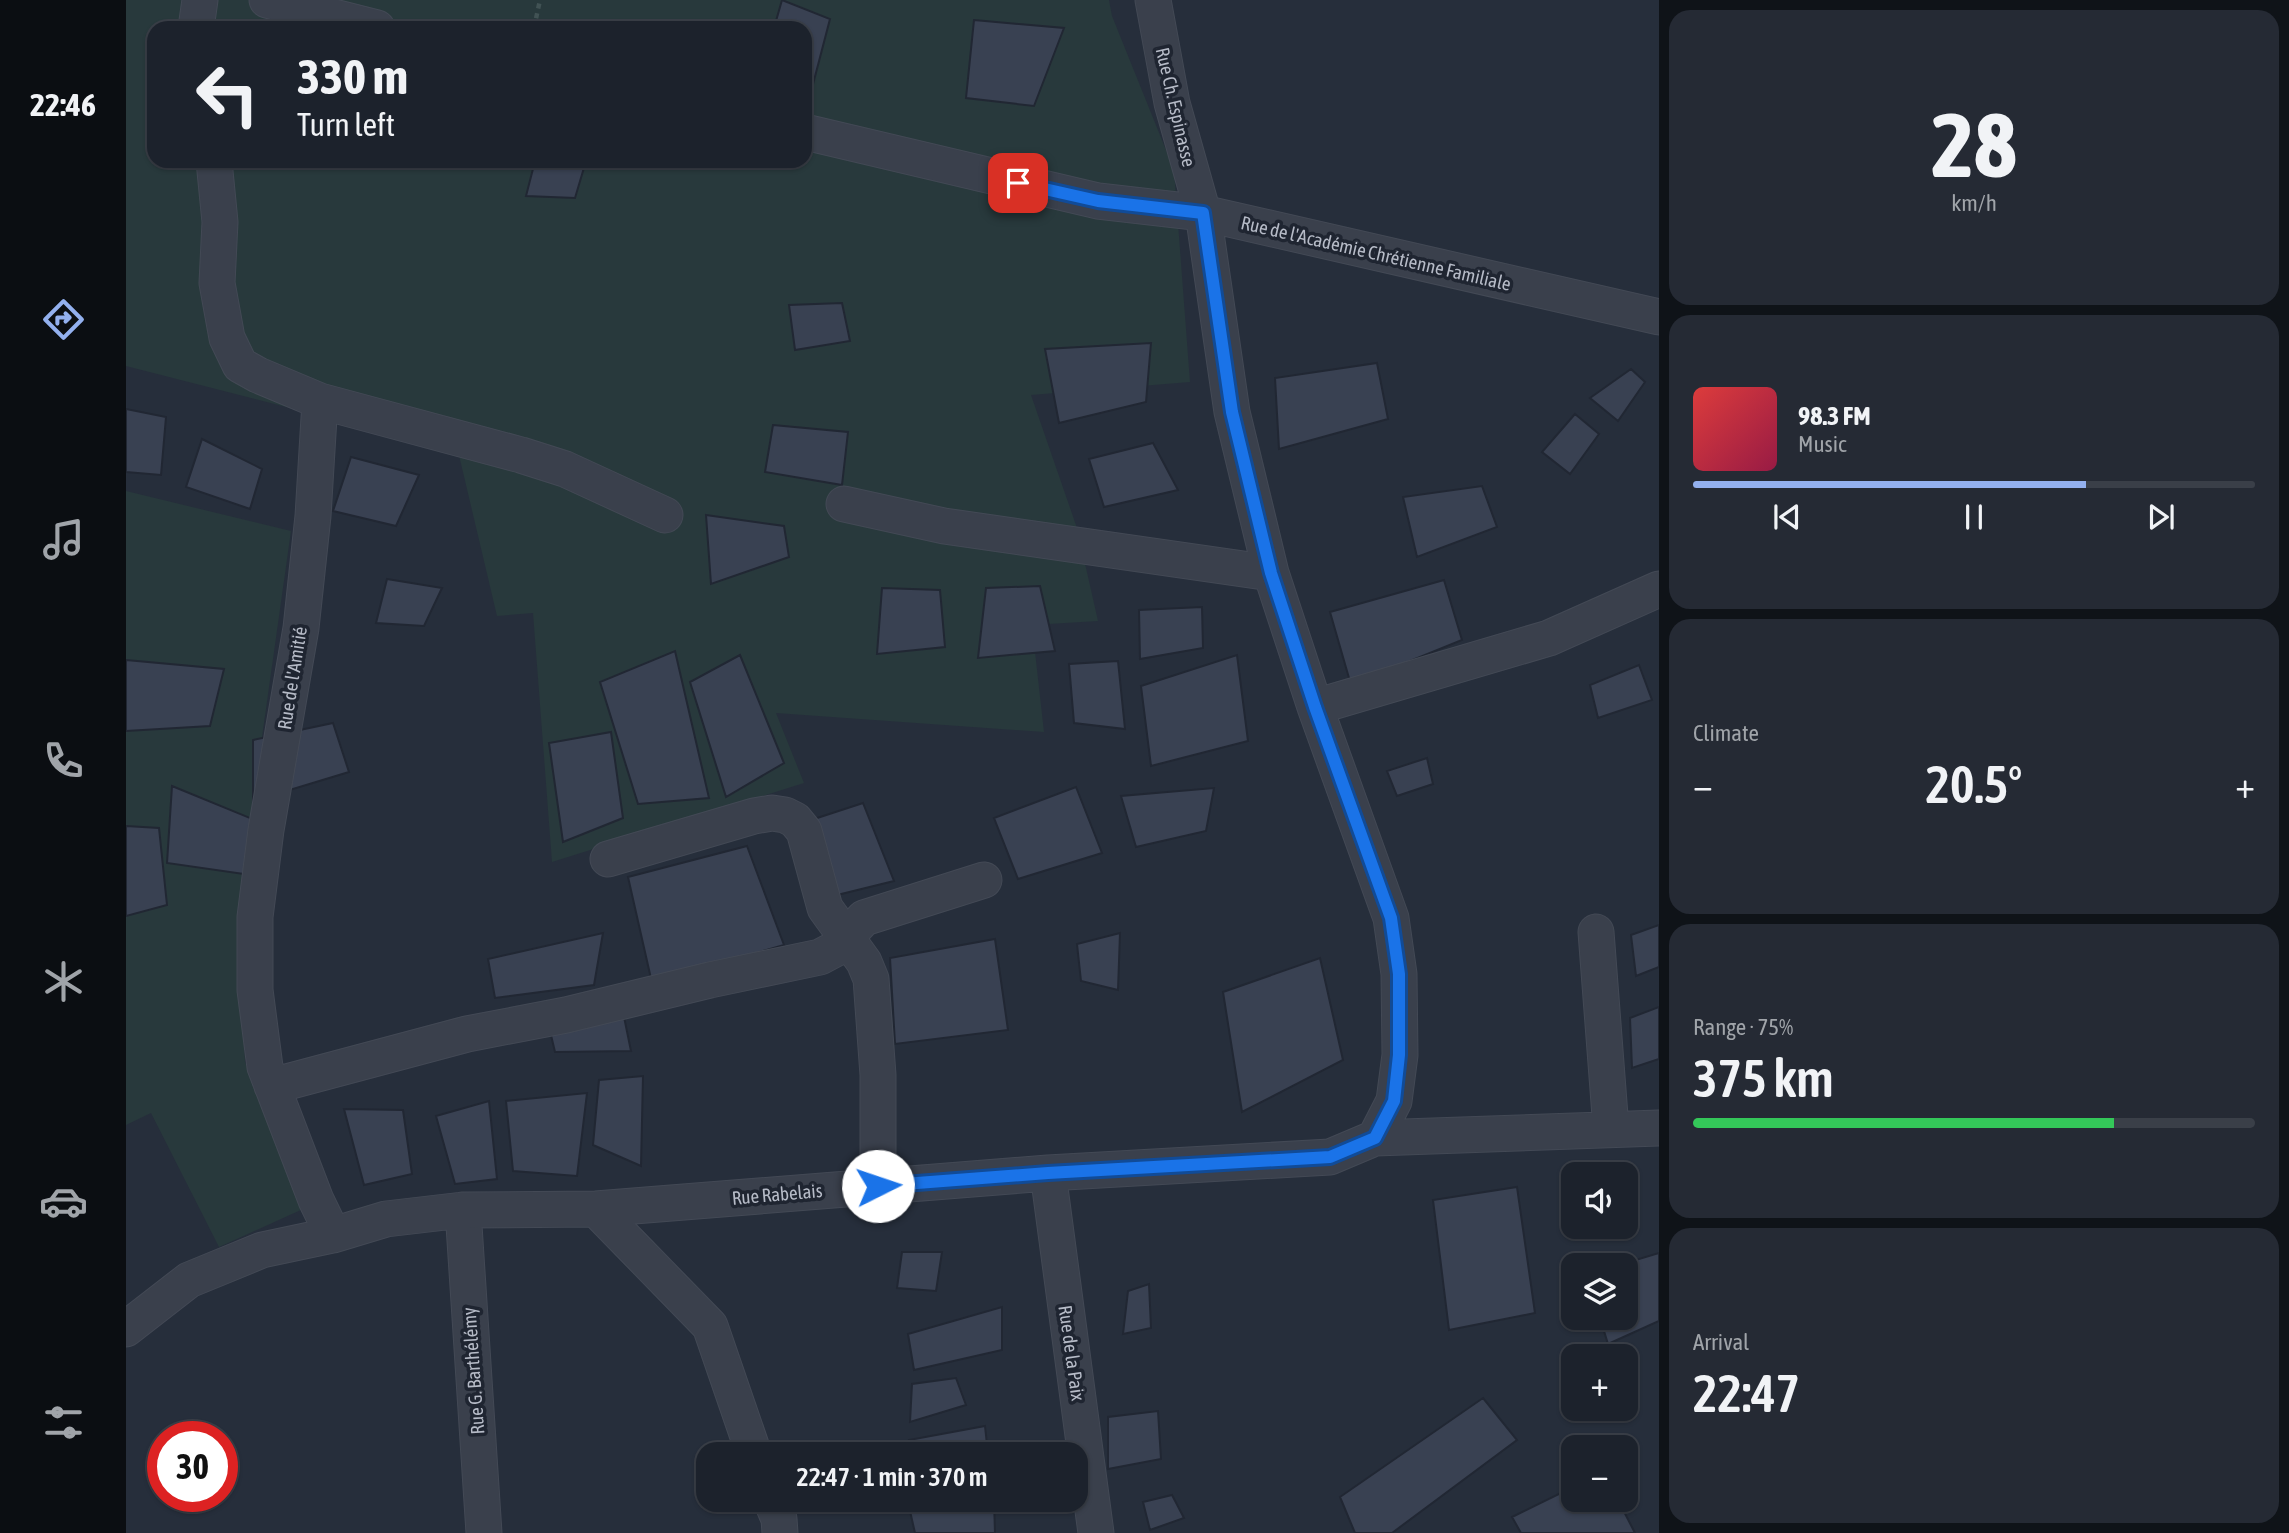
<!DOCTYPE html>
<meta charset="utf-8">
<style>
:root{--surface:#1c222c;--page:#252a34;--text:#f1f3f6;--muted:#a0a4a9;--line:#3a3f48;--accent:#93b0ee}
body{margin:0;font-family:"Asap Condensed",sans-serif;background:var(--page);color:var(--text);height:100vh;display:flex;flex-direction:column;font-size:26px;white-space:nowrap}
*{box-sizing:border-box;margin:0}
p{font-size:23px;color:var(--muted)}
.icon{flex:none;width:38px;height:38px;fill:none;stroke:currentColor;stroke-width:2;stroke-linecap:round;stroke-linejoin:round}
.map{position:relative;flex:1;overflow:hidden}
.side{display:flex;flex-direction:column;gap:10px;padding:10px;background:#0f1318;width:630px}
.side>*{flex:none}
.guide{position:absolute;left:21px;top:21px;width:665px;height:147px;border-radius:21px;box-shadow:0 2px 5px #0004,0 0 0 2px var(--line);background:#1c222c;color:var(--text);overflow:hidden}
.controls{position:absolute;left:1435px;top:1162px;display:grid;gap:14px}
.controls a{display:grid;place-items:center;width:77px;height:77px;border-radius:14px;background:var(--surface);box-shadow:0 2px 5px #0004,0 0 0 2px var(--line);font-size:35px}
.speed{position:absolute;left:21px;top:1421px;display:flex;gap:14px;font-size:35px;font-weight:700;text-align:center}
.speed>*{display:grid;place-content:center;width:91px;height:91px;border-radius:50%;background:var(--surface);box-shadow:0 2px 5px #0004,0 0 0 2px var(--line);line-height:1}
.speed .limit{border:10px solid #d22;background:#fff;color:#111}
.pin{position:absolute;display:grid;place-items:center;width:60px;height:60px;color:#fff;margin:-30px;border-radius:14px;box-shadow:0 4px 10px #0006}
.me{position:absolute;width:77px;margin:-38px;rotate:86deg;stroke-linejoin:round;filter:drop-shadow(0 0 5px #0008)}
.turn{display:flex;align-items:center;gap:24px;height:147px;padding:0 35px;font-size:32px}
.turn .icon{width:91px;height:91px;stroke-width:2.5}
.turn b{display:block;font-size:49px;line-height:60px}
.big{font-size:52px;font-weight:600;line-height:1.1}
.side .tile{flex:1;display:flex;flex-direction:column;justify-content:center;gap:10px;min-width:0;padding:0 24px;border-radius:21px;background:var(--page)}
.side .dial{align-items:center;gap:0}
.dial b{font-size:91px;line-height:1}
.song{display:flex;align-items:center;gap:21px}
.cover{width:84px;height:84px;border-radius:10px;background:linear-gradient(135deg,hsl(0 70% 55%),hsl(340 70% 35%))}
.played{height:7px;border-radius:4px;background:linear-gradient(90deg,var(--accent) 70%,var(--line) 70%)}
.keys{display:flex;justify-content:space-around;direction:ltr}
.heat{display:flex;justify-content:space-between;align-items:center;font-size:38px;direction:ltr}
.charge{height:10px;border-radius:5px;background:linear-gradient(90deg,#34c759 75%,var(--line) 0)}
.trip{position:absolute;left:570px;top:1442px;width:392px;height:70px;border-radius:21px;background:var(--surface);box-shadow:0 2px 5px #0004,0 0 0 2px var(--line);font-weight:600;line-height:70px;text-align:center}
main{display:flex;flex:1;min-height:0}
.dock{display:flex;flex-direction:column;width:126px;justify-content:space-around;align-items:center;background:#0b0e12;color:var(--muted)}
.dock .icon{width:49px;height:49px}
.dock .active{color:var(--accent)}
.dock b{font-size:32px;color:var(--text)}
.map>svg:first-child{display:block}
.green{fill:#28393c;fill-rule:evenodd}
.building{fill:#394152;stroke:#212733;stroke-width:2}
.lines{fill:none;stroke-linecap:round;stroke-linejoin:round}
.minor-casing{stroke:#434955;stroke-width:37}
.path{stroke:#415254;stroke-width:4.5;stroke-dasharray:5 5;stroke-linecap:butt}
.minor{stroke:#3a404c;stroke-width:35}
.route-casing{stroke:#114b97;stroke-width:18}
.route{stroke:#1a73e8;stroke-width:12}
.labels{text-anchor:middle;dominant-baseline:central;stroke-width:7;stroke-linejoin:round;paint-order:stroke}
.street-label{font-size:19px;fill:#b6bbc7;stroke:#1f2531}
</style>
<main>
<nav class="dock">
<b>22:46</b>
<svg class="icon active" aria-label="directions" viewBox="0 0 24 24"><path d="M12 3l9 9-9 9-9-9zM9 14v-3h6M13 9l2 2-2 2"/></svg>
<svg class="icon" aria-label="music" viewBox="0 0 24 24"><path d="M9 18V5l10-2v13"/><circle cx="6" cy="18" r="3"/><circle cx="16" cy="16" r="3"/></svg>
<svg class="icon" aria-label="phone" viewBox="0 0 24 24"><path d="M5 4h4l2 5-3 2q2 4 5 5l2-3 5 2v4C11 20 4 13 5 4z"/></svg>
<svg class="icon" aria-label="climate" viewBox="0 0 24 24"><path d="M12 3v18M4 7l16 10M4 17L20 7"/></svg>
<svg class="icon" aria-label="car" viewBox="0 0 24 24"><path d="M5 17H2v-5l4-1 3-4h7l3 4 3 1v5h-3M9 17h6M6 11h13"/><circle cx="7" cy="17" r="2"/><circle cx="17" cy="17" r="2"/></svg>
<svg class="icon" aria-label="filters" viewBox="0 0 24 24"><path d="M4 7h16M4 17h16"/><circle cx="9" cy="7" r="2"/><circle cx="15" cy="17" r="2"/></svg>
</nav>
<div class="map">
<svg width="1533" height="1533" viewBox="0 0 1533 1533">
<rect width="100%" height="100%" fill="#262e3b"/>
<path class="green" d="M 0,0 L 983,0 L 986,16 L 1048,170 L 1064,382 L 905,395 L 951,528 L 972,621 L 906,625 L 918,732 L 650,713 L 678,783 L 426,862 L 407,613 L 371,616 L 332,451 L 0,366 ZM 28,28 L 679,28 L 679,161 L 28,161 Z
M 0,491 L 165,531 L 127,801 L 113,927 L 119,1062 L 177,1209 L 93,1247 L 25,1113 L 0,1125 Z"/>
<path class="building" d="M 656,0 L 704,19 L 686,88 L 679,86 L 679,28 L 648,28 Z
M 848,20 L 938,28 L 908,106 L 840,98 Z
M 409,161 L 460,161 L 449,198 L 400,196 Z
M 716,303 L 724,341 L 669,350 L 663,305 Z
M 1025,343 L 1020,402 L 933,423 L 919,349 Z
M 1251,363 L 1262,419 L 1153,449 L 1149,378 Z
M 1505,369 L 1519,382 L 1492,421 L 1464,398 Z
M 0,409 L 40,417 L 35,475 L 0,472 Z
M 1449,414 L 1473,434 L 1444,474 L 1416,452 Z
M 647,425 L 722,432 L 716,485 L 639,472 Z
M 76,439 L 136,469 L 124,509 L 60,487 Z
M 1027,443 L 1052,490 L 978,507 L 963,459 Z
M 225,457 L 293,475 L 270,526 L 207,511 Z
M 1356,486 L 1371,527 L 1291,557 L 1277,497 Z
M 580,515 L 658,526 L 663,557 L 585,584 Z
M 261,579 L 316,588 L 298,626 L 250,623 Z
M 1318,580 L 1336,640 L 1225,685 L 1204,612 Z
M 914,586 L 929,651 L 852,658 L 860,588 Z
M 756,588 L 814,590 L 819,647 L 751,654 Z
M 1076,607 L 1077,648 L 1014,659 L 1013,610 Z
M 549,651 L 583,798 L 512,804 L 474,682 Z
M 614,655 L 658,763 L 600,797 L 564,682 Z
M 1111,655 L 1122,741 L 1025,766 L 1015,686 Z
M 0,660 L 98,669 L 84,726 L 0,731 Z
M 992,661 L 999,729 L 948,723 L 943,664 Z
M 1513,665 L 1526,700 L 1472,718 L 1464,685 Z
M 207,723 L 223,772 L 127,801 L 127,740 Z
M 485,732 L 497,818 L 437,842 L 423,743 Z
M 1301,758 L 1307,784 L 1271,796 L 1261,771 Z
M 46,786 L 136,823 L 131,876 L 41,863 Z
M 950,787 L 976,853 L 892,879 L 868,818 Z
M 1088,788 L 1080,831 L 1010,847 L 995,796 Z
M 737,803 L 768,881 L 703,897 L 682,821 Z
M 0,826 L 33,828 L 41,905 L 0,916 Z
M 621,846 L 658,945 L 526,983 L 502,877 Z
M 1533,925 L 1533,967 L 1510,976 L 1505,935 Z
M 477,933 L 468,985 L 369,998 L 362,959 Z
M 994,933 L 992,990 L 955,981 L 951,944 Z
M 869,939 L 882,1030 L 769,1044 L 764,958 Z
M 1194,958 L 1217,1060 L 1116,1112 L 1097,992 Z
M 1533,1007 L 1533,1059 L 1506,1068 L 1504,1018 Z
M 497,1012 L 505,1051 L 429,1052 L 424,1031 Z
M 517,1076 L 515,1166 L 467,1145 L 473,1080 Z
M 461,1093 L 451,1176 L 387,1171 L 380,1101 Z
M 363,1101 L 371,1179 L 329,1184 L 310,1116 Z
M 218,1109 L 277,1110 L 286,1174 L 238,1185 Z
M 1391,1187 L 1409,1313 L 1323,1330 L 1307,1200 Z
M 776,1252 L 816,1252 L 810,1291 L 771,1288 Z
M 1533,1253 L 1533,1321 L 1482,1344 L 1474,1318 L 1500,1318 L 1500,1265 L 1493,1265 Z
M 1023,1284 L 1025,1328 L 997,1334 L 1002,1291 Z
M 876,1307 L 876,1350 L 788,1370 L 782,1334 Z
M 830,1378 L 840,1405 L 784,1422 L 786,1384 Z
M 1357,1398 L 1391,1440 L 1266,1533 L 1229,1533 L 1214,1497 Z
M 1032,1411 L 1035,1459 L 982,1469 L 982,1417 Z
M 859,1426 L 862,1454 L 785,1454 L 783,1440 Z
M 1447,1487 L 1447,1500 L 1492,1500 L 1509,1533 L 1395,1533 L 1386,1517 Z
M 1046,1495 L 1058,1518 L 1024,1530 L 1017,1502 Z
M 824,1500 L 868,1500 L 869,1533 L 789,1533 L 784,1511 Z"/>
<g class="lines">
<defs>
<path id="minor" d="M 141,0 L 251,28
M 70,28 L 74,0
M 679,132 L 972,201 L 1077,213 L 1533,317
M 88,161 L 94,222 L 91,283 L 101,338 L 114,365 L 132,375 L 194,401 L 187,516 L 175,628 L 140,830 L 129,917 L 129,990 L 139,1067 L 190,1200 L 207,1235
M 194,401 L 395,455 L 439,469 L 539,515
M 718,504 L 818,526 L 1145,573
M 1189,707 L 1423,638 L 1533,589
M 482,859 L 628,816 L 646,813 L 659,815 L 669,820 L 678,831 L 699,908 L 738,962 L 745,979 L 752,1075 L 752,1186
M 1470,932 L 1485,1129
M 146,1086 L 341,1034 L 440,1015 L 584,980 L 694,957 L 709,949 L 738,918 L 858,880
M 1249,1138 L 1533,1128
M 922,1173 L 970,1533
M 470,1209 L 584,1326 L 628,1454
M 337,1210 L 358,1533
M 0,1329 L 63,1280 L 136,1250 L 207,1235 L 260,1219 L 337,1210 L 470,1209 L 922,1173 L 1204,1157 L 1249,1138 L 1268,1101 L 1274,1055 L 1273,974 L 1265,918 L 1189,707 L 1145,573 L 1106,412 L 1077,213 L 1046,103 L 1027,0
M 645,1500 L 653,1519 L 654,1533"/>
</defs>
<use href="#minor" class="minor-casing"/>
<path class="path" d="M 408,28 L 414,0"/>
<use href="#minor" class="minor"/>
</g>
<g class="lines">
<defs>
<path id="route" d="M 752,1186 L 922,1173 L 1204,1157 L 1249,1138 L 1268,1101 L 1273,1055 L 1273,974 L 1265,918 L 1189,707 L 1145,573 L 1106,412 L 1077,213 L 972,201 L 892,183"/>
</defs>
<use href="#route" class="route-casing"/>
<use href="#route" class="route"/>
</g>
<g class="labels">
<g class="street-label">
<text transform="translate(1050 107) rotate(77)">Rue Ch. Espinasse</text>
<text transform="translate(1250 253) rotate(13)">Rue de l'Académie Chrétienne Familiale</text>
<text transform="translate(166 678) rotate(-81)">Rue de l'Amitié</text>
<text transform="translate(651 1194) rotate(-5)">Rue Rabelais</text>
<text transform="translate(946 1353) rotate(82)">Rue de la Paix</text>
<text transform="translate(347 1371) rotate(-94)">Rue G. Barthélémy</text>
</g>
</g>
</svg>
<div class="controls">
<a><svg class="icon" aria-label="sound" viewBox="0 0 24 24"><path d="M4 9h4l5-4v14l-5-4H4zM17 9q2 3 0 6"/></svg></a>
<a><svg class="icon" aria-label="layers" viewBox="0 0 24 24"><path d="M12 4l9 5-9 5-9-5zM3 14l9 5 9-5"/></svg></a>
<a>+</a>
<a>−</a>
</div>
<div class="speed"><div class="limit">30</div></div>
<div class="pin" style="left:892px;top:183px;background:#d93025"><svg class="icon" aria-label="arrive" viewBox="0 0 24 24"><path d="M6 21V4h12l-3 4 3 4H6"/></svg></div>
<svg class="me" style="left:752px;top:1186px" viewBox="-20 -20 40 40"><circle r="19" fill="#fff"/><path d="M0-13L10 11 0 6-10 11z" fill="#1a73e8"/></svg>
<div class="trip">22:47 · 1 min · 370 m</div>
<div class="guide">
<div class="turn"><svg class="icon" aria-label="left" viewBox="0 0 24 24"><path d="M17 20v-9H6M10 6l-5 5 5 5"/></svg><div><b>330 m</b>Turn left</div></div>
</div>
</div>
<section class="side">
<div class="tile dial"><b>28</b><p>km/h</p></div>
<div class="tile">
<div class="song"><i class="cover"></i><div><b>98.3 FM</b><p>Music</p></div></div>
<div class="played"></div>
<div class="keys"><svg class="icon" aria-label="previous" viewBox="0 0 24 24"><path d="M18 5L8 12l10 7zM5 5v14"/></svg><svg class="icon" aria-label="pause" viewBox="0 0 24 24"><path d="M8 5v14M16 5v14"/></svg><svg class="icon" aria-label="next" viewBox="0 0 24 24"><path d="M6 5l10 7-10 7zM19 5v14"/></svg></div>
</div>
<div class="tile"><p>Climate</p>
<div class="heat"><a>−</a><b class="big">20.5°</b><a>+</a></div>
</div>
<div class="tile"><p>Range · 75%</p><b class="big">375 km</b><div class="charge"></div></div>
<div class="tile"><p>Arrival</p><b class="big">22:47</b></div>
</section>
</main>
